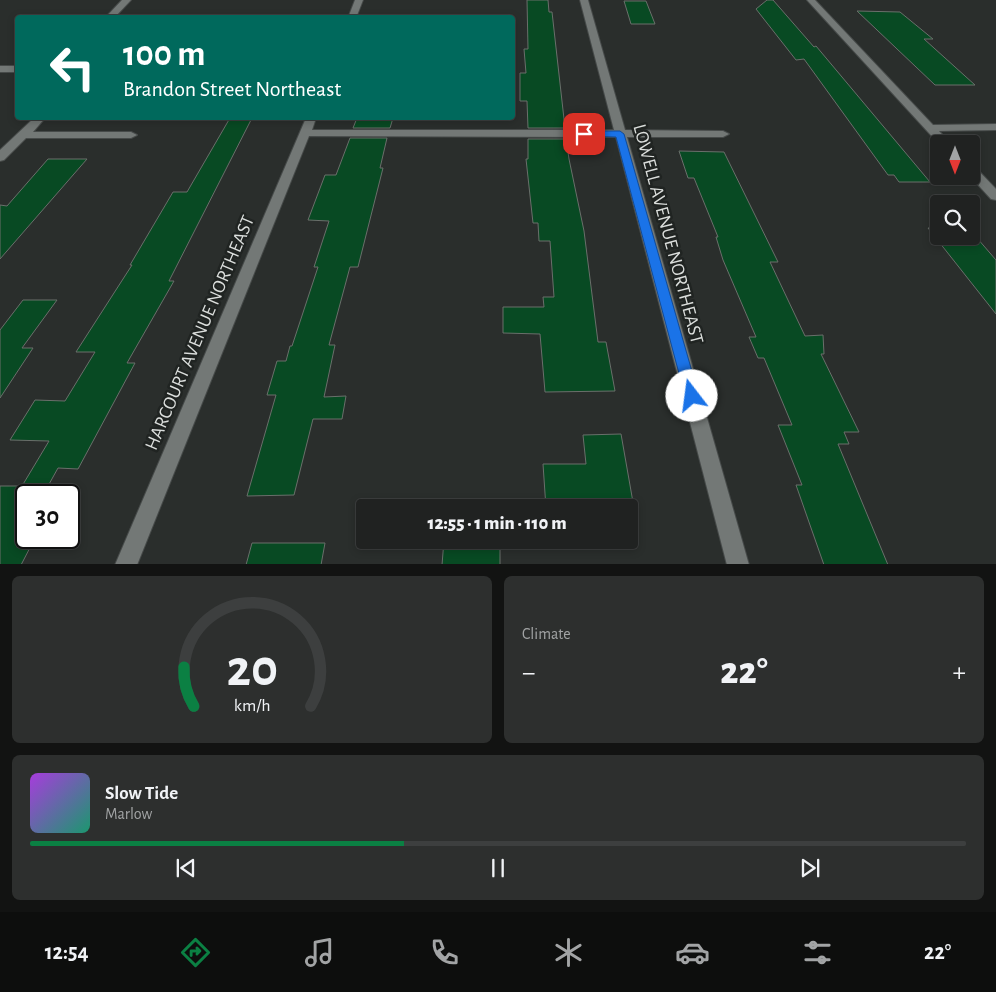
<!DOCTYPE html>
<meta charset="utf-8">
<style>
:root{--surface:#202221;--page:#2d2f2e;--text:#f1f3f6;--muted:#a2a4a5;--line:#3d3f3f;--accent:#0b8043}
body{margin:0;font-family:"Alegreya Sans",sans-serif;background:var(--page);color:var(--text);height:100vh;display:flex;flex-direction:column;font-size:19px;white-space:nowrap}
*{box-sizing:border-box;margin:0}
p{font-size:16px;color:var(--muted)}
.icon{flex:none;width:28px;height:28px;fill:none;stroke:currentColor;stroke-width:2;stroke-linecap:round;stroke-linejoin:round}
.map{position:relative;height:564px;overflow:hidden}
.panel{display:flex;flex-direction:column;gap:12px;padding:12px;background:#121312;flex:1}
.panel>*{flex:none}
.guide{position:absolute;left:15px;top:15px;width:500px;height:105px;border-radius:5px;box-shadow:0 2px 8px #0003,0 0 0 1px var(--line);background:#00695c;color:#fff;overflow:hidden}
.needle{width:32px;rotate:180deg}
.controls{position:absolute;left:930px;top:135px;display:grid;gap:10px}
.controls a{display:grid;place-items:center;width:50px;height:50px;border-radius:5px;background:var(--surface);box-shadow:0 2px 8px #0003,0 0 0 1px var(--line);font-size:25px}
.speed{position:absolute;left:15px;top:484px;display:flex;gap:10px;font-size:25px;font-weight:700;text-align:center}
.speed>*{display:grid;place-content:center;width:65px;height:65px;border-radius:50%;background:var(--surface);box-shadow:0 2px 8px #0003,0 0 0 1px var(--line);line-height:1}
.speed .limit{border:2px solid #111;border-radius:8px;background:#fff;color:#111}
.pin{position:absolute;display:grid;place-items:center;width:42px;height:42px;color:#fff;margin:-21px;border-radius:10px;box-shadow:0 2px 8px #0006}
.me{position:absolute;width:55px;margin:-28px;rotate:345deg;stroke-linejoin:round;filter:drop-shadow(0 0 4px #0008)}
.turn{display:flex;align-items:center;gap:18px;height:105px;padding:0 25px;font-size:22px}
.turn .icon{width:65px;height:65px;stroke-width:2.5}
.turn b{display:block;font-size:35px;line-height:42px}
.big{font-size:38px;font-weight:800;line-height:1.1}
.panel .tile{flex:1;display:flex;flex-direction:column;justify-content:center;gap:8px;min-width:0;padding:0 18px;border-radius:8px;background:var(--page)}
.panel .dial{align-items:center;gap:0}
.dial svg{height:130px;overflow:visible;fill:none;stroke:var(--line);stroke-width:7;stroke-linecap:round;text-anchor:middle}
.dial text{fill:var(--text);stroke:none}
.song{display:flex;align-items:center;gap:15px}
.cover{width:60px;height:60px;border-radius:8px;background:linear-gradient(135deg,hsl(280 70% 55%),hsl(160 70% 35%))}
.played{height:5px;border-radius:2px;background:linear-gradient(90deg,var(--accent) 40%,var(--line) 40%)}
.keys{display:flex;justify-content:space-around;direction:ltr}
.heat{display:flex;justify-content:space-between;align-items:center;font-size:28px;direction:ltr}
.panel .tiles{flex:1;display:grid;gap:12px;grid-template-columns:1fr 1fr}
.tile:last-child{grid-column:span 2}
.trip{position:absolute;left:356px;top:499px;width:282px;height:50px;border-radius:5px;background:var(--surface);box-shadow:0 2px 8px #0003,0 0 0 1px var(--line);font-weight:800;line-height:50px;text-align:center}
.dock{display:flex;height:80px;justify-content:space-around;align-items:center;background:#0d0e0d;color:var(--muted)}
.dock .icon{width:35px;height:35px}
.dock .selected{color:var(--accent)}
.dock b{font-size:22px;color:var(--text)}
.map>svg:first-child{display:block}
.building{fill:#084a23;stroke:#6a6f6b}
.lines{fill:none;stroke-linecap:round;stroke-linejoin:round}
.minor-casing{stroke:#464a49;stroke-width:2}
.minor{fill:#737876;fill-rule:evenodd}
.route{fill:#1a73e8;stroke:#114b97}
.labels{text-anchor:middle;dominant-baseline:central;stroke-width:5;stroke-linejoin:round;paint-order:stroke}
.street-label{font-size:19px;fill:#dbdedc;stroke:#202422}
</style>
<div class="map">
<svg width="996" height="565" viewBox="0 0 996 565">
<rect width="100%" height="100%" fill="#2a2e2c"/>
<path class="building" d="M 527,0 L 548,0 L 549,12 L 552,12 L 565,128 L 528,128 L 527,101 L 520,101 L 520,73 L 526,73 L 524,49 L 528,49 Z
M 767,0 L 773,0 L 814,47 L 816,46 L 930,182 L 899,182 L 894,175 L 888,175 L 804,59 L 796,60 L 756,9 Z
M 624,1 L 646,1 L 655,24 L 631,24 Z
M 857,11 L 900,12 L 933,39 L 924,39 L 975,85 L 935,85 Z
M 230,118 L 252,118 L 169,281 L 174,281 L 127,363 L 135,363 L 78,469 L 58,468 L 43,495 L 26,495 L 26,526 L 20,538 L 35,538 L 21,565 L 0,565 L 0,486 L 22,486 L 49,441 L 10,440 L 35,400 L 65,401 L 95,352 L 76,352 L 132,265 L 130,265 L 173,192 L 187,192 Z
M 357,118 L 393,118 L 390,128 L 353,128 Z
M 350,138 L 387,138 L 380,168 L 383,168 L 358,267 L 350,267 L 329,345 L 335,345 L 324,397 L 346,396 L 342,419 L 313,419 L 294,495 L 247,496 L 276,395 L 267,395 L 277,361 L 286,361 L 290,346 L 292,346 L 318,267 L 314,267 L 329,221 L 308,220 L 325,175 L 336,175 Z
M 528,139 L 566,139 L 569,159 L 584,231 L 598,342 L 606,342 L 615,391 L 545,392 L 540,334 L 503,333 L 503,307 L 544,307 L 543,297 L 554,297 L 550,241 L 539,241 L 538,223 L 533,223 L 526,159 L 528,159 Z
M 679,151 L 724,152 L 778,262 L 770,262 L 805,336 L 823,335 L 824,354 L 821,354 L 859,432 L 844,432 L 849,444 L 838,444 L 888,565 L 824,565 L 796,485 L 802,485 L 778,425 L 792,425 L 764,358 L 758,358 L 749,337 L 756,337 L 723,260 L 716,237 L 718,237 L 694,178 L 688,178 Z
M 48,159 L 87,159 L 0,259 L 0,205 L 7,206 Z
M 928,228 L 939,228 L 939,236 L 971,236 L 971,231 L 996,260 L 996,314 Z
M 23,300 L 57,300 L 22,348 L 33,348 L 0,398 L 0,330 Z
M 621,434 L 634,508 L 546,508 L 543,464 L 586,464 L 583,435 Z
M 444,540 L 500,540 L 500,565 L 442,565 Z
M 252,543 L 325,543 L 321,565 L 246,565 Z"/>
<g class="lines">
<defs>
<path id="minor" d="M 122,0 L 131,0 L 114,18 L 105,18 Z
M 355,0 L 363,0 L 356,18 L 348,18 Z
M 580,0 L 588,0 L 625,130 L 723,131 L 729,134 L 723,137 L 627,137 L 749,565 L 727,565 L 616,137 L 309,136 L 137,565 L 115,565 L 306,118 L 316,118 L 312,130 L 614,130 Z
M 807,0 L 815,0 L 933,125 L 996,124 L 996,130 L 939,131 L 951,144 L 939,144 Z
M 0,66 L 18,66 L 18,72 L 0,72 Z
M 34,118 L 45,118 L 33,132 L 131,132 L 137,135 L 131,138 L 26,138 L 4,160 L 0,161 L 0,150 Z
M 971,166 L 975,167 L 996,189 L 996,200 L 991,199 L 970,176 Z"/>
</defs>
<use href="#minor" class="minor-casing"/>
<use href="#minor" class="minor"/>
</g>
<path class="route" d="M 620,131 L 624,134 L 699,396 L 697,400 L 692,401 L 687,400 L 685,396 L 616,137 L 584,136 L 580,134 L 584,131 Z"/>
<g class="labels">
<g class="street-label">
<text transform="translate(668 234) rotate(75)">LOWELL AVENUE NORTHEAST</text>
<text transform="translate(200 333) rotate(-67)">HARCOURT AVENUE NORTHEAST</text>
</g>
</g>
</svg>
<div class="controls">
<a><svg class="needle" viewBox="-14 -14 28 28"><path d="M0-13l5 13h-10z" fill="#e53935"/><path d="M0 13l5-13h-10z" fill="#a2a4a5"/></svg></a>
<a><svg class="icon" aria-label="search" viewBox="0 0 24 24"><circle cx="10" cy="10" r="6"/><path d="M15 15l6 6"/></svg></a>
</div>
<div class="speed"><div class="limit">30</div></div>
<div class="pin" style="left:584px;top:134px;background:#d93025"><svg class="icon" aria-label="arrive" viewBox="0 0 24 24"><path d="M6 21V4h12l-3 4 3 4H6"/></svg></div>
<svg class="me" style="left:692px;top:396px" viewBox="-20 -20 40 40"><circle r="19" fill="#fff"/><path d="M0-13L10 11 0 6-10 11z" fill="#1a73e8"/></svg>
<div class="trip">12:55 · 1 min · 110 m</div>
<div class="guide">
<div class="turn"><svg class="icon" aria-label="left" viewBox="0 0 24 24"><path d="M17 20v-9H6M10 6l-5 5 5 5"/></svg><div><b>100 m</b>Brandon Street Northeast</div></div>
</div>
</div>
<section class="panel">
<div class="tiles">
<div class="tile dial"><svg viewBox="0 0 100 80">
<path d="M14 69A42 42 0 1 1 86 69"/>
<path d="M14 69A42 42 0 0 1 8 45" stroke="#0b8043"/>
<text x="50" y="56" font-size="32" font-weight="700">20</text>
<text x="50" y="72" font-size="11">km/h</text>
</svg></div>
<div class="tile"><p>Climate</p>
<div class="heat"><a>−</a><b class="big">22°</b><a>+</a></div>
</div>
<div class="tile">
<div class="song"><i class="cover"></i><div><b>Slow Tide</b><p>Marlow</p></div></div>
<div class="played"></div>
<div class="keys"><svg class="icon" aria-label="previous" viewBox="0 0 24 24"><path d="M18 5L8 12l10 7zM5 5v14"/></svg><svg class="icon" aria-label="pause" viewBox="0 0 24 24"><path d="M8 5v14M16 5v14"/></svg><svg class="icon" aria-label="next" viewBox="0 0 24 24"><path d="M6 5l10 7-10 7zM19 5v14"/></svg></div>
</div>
</div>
</section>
<nav class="dock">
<b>12:54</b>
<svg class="icon selected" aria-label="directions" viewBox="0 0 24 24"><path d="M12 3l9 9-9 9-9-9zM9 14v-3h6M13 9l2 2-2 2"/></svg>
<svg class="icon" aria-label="music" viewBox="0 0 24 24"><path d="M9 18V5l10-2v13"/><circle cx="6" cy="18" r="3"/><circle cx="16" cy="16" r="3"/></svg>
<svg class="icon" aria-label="phone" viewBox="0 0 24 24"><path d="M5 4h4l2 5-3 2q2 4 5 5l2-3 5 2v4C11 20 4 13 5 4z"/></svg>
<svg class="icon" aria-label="climate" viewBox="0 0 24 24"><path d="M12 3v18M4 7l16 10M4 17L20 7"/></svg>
<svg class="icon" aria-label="car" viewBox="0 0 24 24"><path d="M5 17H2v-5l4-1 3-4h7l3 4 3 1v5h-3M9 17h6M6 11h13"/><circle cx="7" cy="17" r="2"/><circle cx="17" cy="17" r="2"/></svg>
<svg class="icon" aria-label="filters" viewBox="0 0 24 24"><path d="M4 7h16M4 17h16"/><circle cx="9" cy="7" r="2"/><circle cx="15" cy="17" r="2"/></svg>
<b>22°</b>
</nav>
